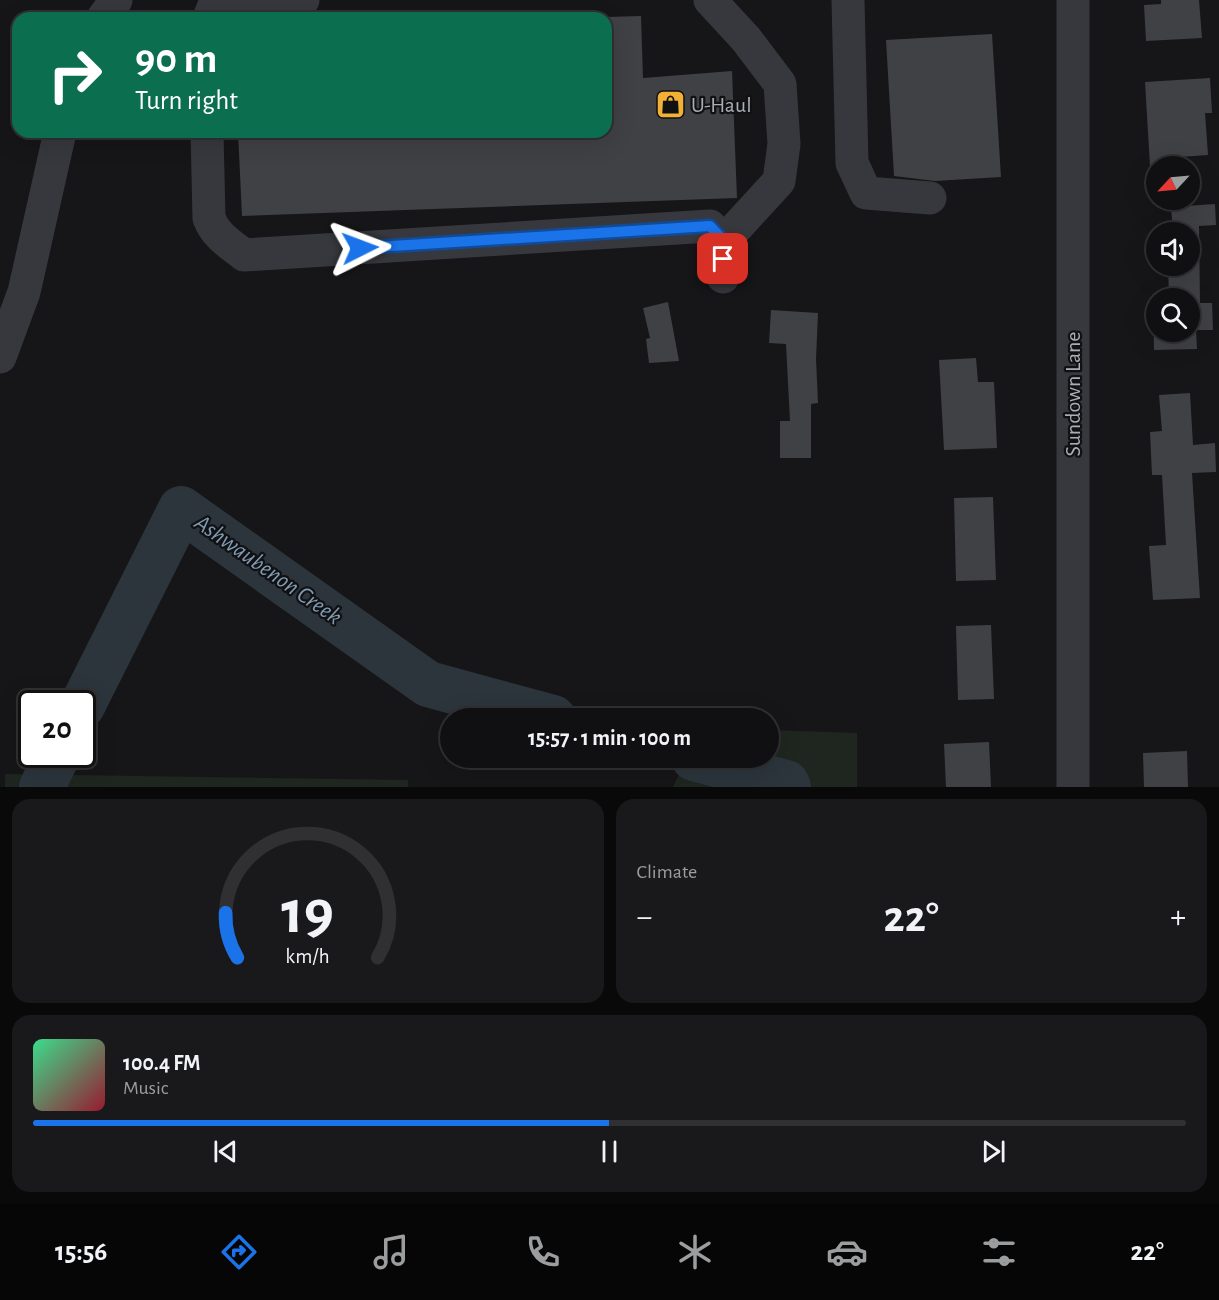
<!DOCTYPE html>
<meta charset="utf-8">
<style>
:root{--surface:#101012;--page:#19191b;--text:#f1f3f6;--muted:#9c9d9f;--line:#303032;--accent:#1a73e8}
body{margin:0;font-family:"Alegreya Sans",sans-serif;background:var(--page);color:var(--text);height:100vh;display:flex;flex-direction:column;font-size:22px;white-space:nowrap}
*{box-sizing:border-box;margin:0}
p{font-size:20px;color:var(--muted)}
.icon{flex:none;width:33px;height:33px;fill:none;stroke:currentColor;stroke-width:2;stroke-linecap:round;stroke-linejoin:round}
.map{position:relative;height:787px;overflow:hidden}
.details{display:flex;flex-direction:column;gap:12px;padding:12px;background:#09090a;flex:1}
.details>*{flex:none}
.banner{position:absolute;left:12px;top:12px;width:600px;height:126px;border-radius:18px;box-shadow:0 6px 24px #0002,0 0 0 2px var(--line);background:#0b6e4f;color:#fff;overflow:hidden}
.needle{width:39px;rotate:244deg}
.tools{position:absolute;left:1146px;top:156px;display:grid;gap:12px}
.tools a{display:grid;place-items:center;width:54px;height:54px;border-radius:50%;background:var(--surface);box-shadow:0 6px 24px #0002,0 0 0 2px var(--line);font-size:30px}
.speed{position:absolute;left:18px;top:690px;display:flex;gap:12px;font-size:30px;font-weight:700;text-align:center}
.speed>*{display:grid;place-content:center;width:78px;height:78px;border-radius:50%;background:var(--surface);box-shadow:0 6px 24px #0002,0 0 0 2px var(--line);line-height:1}
.speed .limit{border:3px solid #111;border-radius:9px;background:#fff;color:#111}
.pin{position:absolute;display:grid;place-items:center;width:51px;height:51px;color:#fff;margin:-26px;border-radius:12px;box-shadow:0 3px 9px #0006}
.me{position:absolute;width:66px;margin:-33px;rotate:87deg;stroke-linejoin:round;filter:drop-shadow(0 0 4px #0008)}
.turn{display:flex;align-items:center;gap:21px;height:126px;padding:0 24px;font-size:27px}
.turn .icon{width:78px;height:78px;stroke-width:2.5}
.turn b{display:block;font-size:42px;line-height:51px}
.big{font-size:45px;font-weight:700;line-height:1.1}
.details .widget{flex:1;display:flex;flex-direction:column;justify-content:center;gap:9px;min-width:0;padding:0 21px;border-radius:18px;background:var(--page)}
.details .dial{align-items:center;gap:0}
.dial svg{height:156px;overflow:visible;fill:none;stroke:var(--line);stroke-width:7;stroke-linecap:round;text-anchor:middle}
.dial text{fill:var(--text);stroke:none}
.song{display:flex;align-items:center;gap:18px}
.cover{width:72px;height:72px;border-radius:9px;background:linear-gradient(135deg,hsl(150 70% 55%),hsl(350 70% 35%))}
.played{height:6px;border-radius:3px;background:linear-gradient(90deg,var(--accent) 50%,var(--line) 50%)}
.keys{display:flex;justify-content:space-around;direction:ltr}
.heat{display:flex;justify-content:space-between;align-items:center;font-size:33px;direction:ltr}
.details .tiles{flex:1;display:grid;gap:12px;grid-template-columns:1fr 1fr}
.widget:last-child{grid-column:span 2}
.trip{position:absolute;left:440px;top:708px;width:339px;height:60px;border-radius:30px;background:var(--surface);box-shadow:0 6px 24px #0002,0 0 0 2px var(--line);font-weight:700;line-height:60px;text-align:center}
.tab-bar{display:flex;height:96px;justify-content:space-around;align-items:center;background:#060607;color:var(--muted)}
.tab-bar .icon{width:42px;height:42px}
.tab-bar .on{color:var(--accent)}
.tab-bar b{font-size:27px;color:var(--text)}
.map>svg:first-child{display:block}
.green{fill:#1e261f}
.lines{fill:none;stroke-linecap:round;stroke-linejoin:round}
.river{stroke:#2c353c;stroke-width:46}
.building{fill:#404145;fill-rule:evenodd}
.minor{stroke:#37383d;stroke-width:33}
.route-casing{stroke:#114b97;stroke-width:15}
.route{stroke:#1a73e8;stroke-width:10}
.labels{text-anchor:middle;dominant-baseline:central;stroke-width:4.5;stroke-linejoin:round;paint-order:stroke}
.poi-label{font-size:22px;fill:#a8adb8;stroke:#111113;text-anchor:start}
.street-label{font-size:22px;fill:#a8adb8;stroke:#111113}
.water-label{font-size:24px;font-style:italic;fill:#7f9bb3;stroke:#111113}
</style>
<div class="map">
<svg width="1219" height="787" viewBox="0 0 1219 787">
<rect width="100%" height="100%" fill="#161618"/>
<path class="green" d="M 768,730 L 857,733 L 857,787 L 673,787 L 687,758 L 768,758 Z
M 5,774 L 408,780 L 408,787 L 5,787 Z"/>
<g class="lines">
<path class="river" d="M 82,706 L 181,509 L 428,684 L 553,718
M 694,758 L 786,783 L 788,787
M 42,787 L 58,754"/>
</g>
<path class="building" d="M 1161,0 L 1199,0 L 1202,38 L 1146,41 L 1144,5 L 1161,4 Z
M 641,16 L 643,78 L 732,71 L 737,198 L 242,216 L 238,132 L 606,132 L 606,17 Z
M 992,34 L 1001,177 L 935,181 L 894,176 L 886,40 Z
M 1210,78 L 1212,113 L 1205,113 L 1208,155 L 1179,157 L 1180,166 L 1150,166 L 1145,82 Z
M 1215,204 L 1216,225 L 1199,226 L 1200,303 L 1212,303 L 1213,330 L 1196,330 L 1197,349 L 1154,350 L 1153,296 L 1169,296 L 1168,266 L 1190,266 L 1190,232 L 1173,232 L 1171,207 ZM 1156,298 L 1190,298 L 1190,332 L 1156,332 Z
M 668,302 L 679,361 L 649,363 L 646,339 L 650,338 L 643,308 Z
M 771,310 L 818,313 L 816,359 L 818,403 L 811,404 L 811,458 L 780,458 L 780,421 L 790,421 L 786,344 L 769,343 Z
M 976,358 L 978,382 L 994,382 L 997,448 L 944,450 L 939,360 Z
M 1190,393 L 1193,445 L 1215,443 L 1216,472 L 1192,473 L 1200,598 L 1153,600 L 1149,546 L 1166,545 L 1162,475 L 1152,475 L 1150,432 L 1162,431 L 1159,395 Z
M 993,497 L 996,580 L 956,581 L 954,498 Z
M 991,625 L 994,699 L 958,700 L 956,626 Z
M 989,742 L 991,787 L 946,787 L 944,744 Z
M 1187,751 L 1188,787 L 1144,787 L 1143,753 Z"/>
<g class="lines">
<path class="minor" d="M 710,0 L 746,39 L 780,84 L 784,144 L 779,181 L 724,241
M 848,0 L 852,163 L 866,193 L 930,198
M 1073,0 L 1073,787
M 103,18 L 116,0
M 209,18 L 213,8 L 234,4 L 303,0
M 207,132 L 209,218 C 215,235 230,244 244,255 L 710,226 L 724,241 L 723,277
M 0,357 L 24,292 L 60,132"/>
</g>
<g class="lines">
<defs>
<path id="route" d="M 360,248 L 710,226 L 724,241 L 723,259"/>
</defs>
<use href="#route" class="route-casing"/>
<use href="#route" class="route"/>
</g>
<defs>
<symbol id="shop-square" viewBox="-11 -11 22 22"><rect x="-9" y="-9" width="18" height="18" rx="4" fill="#f2b134" stroke="#111113"/><path d="M-5-2.5h2.3a2.7 3.5 0 0 1 5.4 0H5L5.5 6h-11ZM-1.5-2.5h3a1.5 2.3 0 0 0-3 0Z" fill="#111"/></symbol>
</defs>
<g fill-rule="evenodd">
<use href="#shop-square" x="654" y="88" width="33" height="33"/>
</g>
<g class="labels">
<g class="poi-label">
<text x="691" y="105">U-Haul</text>
</g>
<g class="street-label">
<text transform="translate(1073 394) rotate(-90)">Sundown Lane</text>
</g>
<g class="water-label">
<text transform="translate(268 570) rotate(35)">Ashwaubenon Creek</text>
</g>
</g>
</svg>
<div class="tools">
<a><svg class="needle" viewBox="-14 -14 28 28"><path d="M0-13l5 13h-10z" fill="#e53935"/><path d="M0 13l5-13h-10z" fill="#9c9d9f"/></svg></a>
<a><svg class="icon" aria-label="sound" viewBox="0 0 24 24"><path d="M4 9h4l5-4v14l-5-4H4zM17 9q2 3 0 6"/></svg></a>
<a><svg class="icon" aria-label="search" viewBox="0 0 24 24"><circle cx="10" cy="10" r="6"/><path d="M15 15l6 6"/></svg></a>
</div>
<div class="speed"><div class="limit">20</div></div>
<div class="pin" style="left:723px;top:259px;background:#d93025"><svg class="icon" aria-label="arrive" viewBox="0 0 24 24"><path d="M6 21V4h12l-3 4 3 4H6"/></svg></div>
<svg class="me" style="left:360px;top:248px" viewBox="-20 -20 40 40"><path d="M0-17L14 15 0 8-14 15z" fill="#1a73e8" stroke="#fff" stroke-width="4"/></svg>
<div class="trip">15:57 · 1 min · 100 m</div>
<div class="banner">
<div class="turn"><svg class="icon" aria-label="right" viewBox="0 0 24 24"><path d="M7 20v-9h11M14 6l5 5-5 5"/></svg><div><b>90 m</b>Turn right</div></div>
</div>
</div>
<section class="details">
<div class="tiles">
<div class="widget dial"><svg viewBox="0 0 100 80">
<path d="M14 69A42 42 0 1 1 86 69"/>
<path d="M14 69A42 42 0 0 1 8 46" stroke="#1a73e8"/>
<text x="50" y="56" font-size="32" font-weight="700">19</text>
<text x="50" y="72" font-size="11">km/h</text>
</svg></div>
<div class="widget"><p>Climate</p>
<div class="heat"><a>−</a><b class="big">22°</b><a>+</a></div>
</div>
<div class="widget">
<div class="song"><i class="cover"></i><div><b>100.4 FM</b><p>Music</p></div></div>
<div class="played"></div>
<div class="keys"><svg class="icon" aria-label="previous" viewBox="0 0 24 24"><path d="M18 5L8 12l10 7zM5 5v14"/></svg><svg class="icon" aria-label="pause" viewBox="0 0 24 24"><path d="M8 5v14M16 5v14"/></svg><svg class="icon" aria-label="next" viewBox="0 0 24 24"><path d="M6 5l10 7-10 7zM19 5v14"/></svg></div>
</div>
</div>
</section>
<nav class="tab-bar">
<b>15:56</b>
<svg class="icon on" aria-label="directions" viewBox="0 0 24 24"><path d="M12 3l9 9-9 9-9-9zM9 14v-3h6M13 9l2 2-2 2"/></svg>
<svg class="icon" aria-label="music" viewBox="0 0 24 24"><path d="M9 18V5l10-2v13"/><circle cx="6" cy="18" r="3"/><circle cx="16" cy="16" r="3"/></svg>
<svg class="icon" aria-label="phone" viewBox="0 0 24 24"><path d="M5 4h4l2 5-3 2q2 4 5 5l2-3 5 2v4C11 20 4 13 5 4z"/></svg>
<svg class="icon" aria-label="climate" viewBox="0 0 24 24"><path d="M12 3v18M4 7l16 10M4 17L20 7"/></svg>
<svg class="icon" aria-label="car" viewBox="0 0 24 24"><path d="M5 17H2v-5l4-1 3-4h7l3 4 3 1v5h-3M9 17h6M6 11h13"/><circle cx="7" cy="17" r="2"/><circle cx="17" cy="17" r="2"/></svg>
<svg class="icon" aria-label="filters" viewBox="0 0 24 24"><path d="M4 7h16M4 17h16"/><circle cx="9" cy="7" r="2"/><circle cx="15" cy="17" r="2"/></svg>
<b>22°</b>
</nav>
